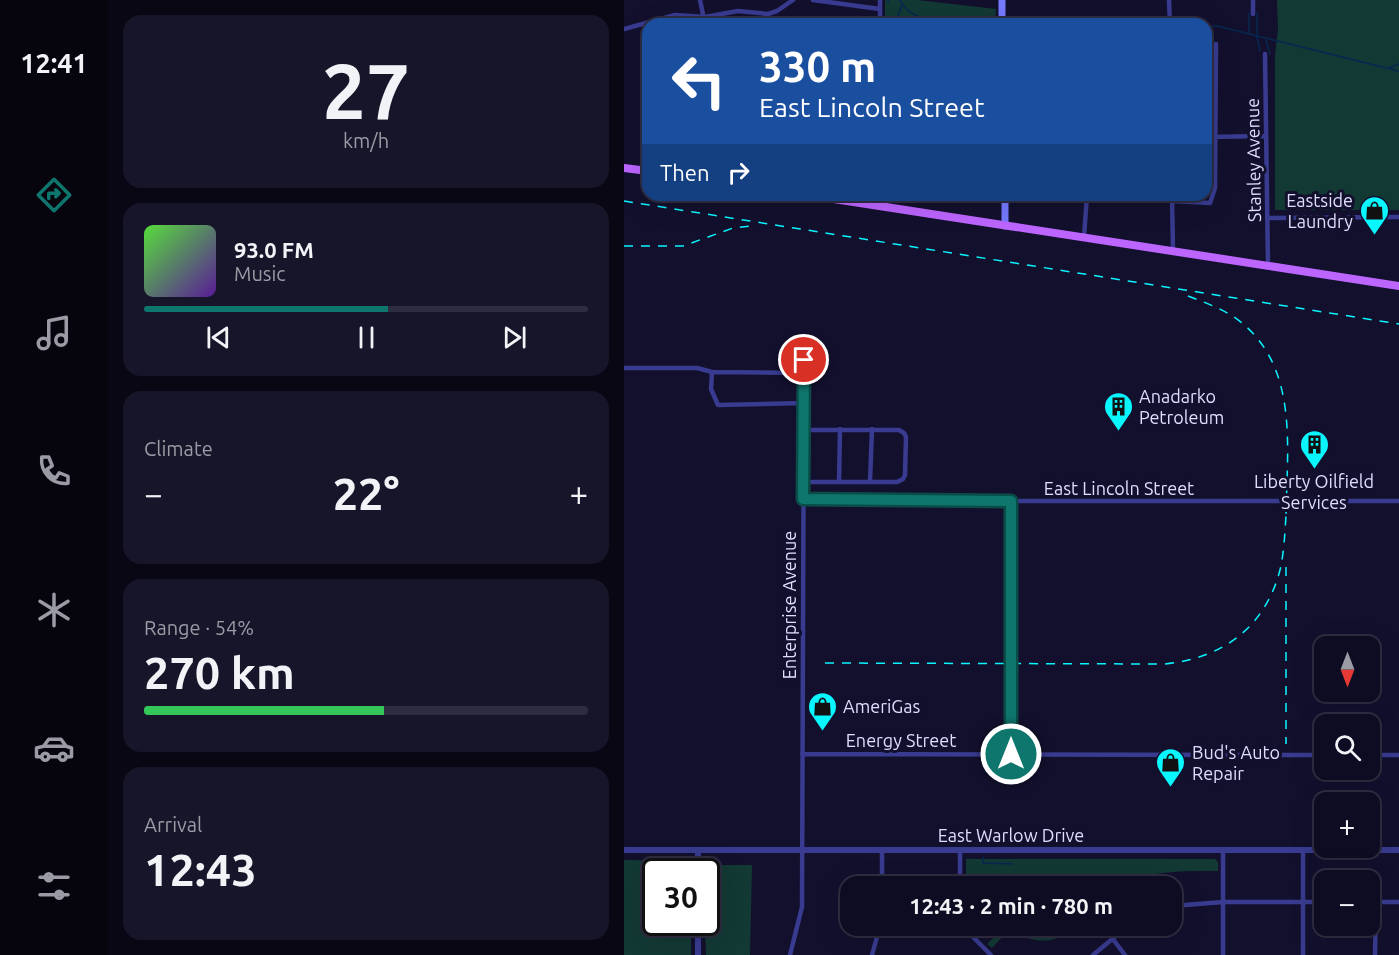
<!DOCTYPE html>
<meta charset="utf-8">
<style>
:root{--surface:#0e0c22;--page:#17152a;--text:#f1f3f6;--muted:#9b9ba5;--line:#2e2c40;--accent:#0f766e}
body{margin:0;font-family:Ubuntu,sans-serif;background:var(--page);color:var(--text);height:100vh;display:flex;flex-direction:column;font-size:22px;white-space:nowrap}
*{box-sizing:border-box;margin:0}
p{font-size:20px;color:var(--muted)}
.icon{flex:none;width:33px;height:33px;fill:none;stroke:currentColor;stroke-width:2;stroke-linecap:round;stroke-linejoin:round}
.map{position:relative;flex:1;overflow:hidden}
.panel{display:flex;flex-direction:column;gap:15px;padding:15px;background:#080713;width:516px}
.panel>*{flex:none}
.top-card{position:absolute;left:18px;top:18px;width:570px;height:183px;border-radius:18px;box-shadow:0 6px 24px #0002,0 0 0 2px var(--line);background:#1a4fa0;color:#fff;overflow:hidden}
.needle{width:39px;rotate:180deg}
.tools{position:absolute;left:690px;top:636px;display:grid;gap:12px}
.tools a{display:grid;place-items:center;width:66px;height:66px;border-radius:12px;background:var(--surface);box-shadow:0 6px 24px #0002,0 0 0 2px var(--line);font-size:30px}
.speed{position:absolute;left:18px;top:858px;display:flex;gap:12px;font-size:30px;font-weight:700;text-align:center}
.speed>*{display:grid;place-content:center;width:78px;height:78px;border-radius:50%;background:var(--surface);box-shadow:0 6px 24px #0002,0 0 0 2px var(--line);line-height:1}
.speed .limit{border:3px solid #111;border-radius:9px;background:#fff;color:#111}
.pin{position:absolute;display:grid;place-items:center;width:51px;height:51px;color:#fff;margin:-26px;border:3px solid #fff;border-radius:50%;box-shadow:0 2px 6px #0007}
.me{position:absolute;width:66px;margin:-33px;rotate:0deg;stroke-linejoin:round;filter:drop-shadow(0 0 4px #0008)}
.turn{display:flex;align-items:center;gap:21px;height:126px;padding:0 18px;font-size:27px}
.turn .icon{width:78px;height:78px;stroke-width:2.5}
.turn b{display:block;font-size:42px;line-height:51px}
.then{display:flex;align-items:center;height:57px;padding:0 18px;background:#0003;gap:12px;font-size:22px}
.big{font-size:45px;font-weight:700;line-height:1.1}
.panel .widget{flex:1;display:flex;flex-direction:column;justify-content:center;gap:9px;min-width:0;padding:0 21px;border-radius:18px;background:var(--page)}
.panel .dial{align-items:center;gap:0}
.dial b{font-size:78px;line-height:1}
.song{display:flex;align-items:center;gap:18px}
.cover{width:72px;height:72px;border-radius:9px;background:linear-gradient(135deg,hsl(110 70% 55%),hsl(270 70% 35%))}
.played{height:6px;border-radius:3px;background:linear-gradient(90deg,var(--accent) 55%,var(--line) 55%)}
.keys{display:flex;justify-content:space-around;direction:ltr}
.heat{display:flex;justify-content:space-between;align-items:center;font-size:33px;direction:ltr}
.charge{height:9px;border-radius:4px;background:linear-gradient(90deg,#34c759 54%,var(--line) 0)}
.trip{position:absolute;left:216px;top:876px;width:342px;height:60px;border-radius:18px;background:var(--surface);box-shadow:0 6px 24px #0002,0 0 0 2px var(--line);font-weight:700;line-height:60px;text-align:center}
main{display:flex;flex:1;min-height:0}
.dock{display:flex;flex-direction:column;width:108px;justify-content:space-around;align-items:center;background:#06050e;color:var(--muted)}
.dock .icon{width:42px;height:42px}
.dock .on{color:var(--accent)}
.dock b{font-size:27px;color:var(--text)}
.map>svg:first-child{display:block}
.green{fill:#133935}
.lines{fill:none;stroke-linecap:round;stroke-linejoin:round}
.stream{stroke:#082750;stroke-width:1.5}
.minor{stroke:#393b90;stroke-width:4.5}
.tertiary{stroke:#393b90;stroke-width:6}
.secondary{stroke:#757aff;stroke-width:7}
.primary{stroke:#bc65ff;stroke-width:8}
.rail{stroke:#0af6ff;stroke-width:1.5;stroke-dasharray:9 8;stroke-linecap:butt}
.route-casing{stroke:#0a4d48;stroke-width:15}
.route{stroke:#0f766e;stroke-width:10}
.labels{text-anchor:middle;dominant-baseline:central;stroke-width:6;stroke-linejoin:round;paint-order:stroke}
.street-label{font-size:18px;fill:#dfdeff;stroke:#13102e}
.poi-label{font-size:18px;fill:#dfdeff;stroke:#13102e;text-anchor:start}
</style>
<main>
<nav class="dock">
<b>12:41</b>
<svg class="icon on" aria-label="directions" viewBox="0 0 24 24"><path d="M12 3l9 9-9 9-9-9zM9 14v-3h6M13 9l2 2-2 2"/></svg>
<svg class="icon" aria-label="music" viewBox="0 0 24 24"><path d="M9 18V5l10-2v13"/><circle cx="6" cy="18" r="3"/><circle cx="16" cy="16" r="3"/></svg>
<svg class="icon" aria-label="phone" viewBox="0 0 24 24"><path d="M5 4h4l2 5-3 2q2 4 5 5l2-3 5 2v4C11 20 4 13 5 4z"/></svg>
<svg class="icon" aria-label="climate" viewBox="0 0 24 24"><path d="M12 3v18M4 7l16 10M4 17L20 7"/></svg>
<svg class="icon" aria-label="car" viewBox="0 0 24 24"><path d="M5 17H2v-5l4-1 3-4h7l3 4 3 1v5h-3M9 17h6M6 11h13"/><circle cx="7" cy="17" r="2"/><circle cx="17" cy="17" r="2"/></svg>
<svg class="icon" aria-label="filters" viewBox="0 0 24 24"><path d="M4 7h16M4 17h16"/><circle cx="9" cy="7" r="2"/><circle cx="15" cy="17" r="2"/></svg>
</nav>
<section class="panel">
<div class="widget dial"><b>27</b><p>km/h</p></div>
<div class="widget">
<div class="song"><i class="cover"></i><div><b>93.0 FM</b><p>Music</p></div></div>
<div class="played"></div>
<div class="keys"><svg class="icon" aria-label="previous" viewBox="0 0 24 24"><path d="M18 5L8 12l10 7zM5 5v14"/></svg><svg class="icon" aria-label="pause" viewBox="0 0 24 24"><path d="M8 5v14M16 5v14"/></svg><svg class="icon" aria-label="next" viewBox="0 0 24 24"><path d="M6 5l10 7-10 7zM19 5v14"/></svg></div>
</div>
<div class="widget"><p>Climate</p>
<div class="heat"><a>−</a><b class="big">22°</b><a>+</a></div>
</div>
<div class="widget"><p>Range · 54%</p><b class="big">270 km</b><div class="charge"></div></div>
<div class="widget"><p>Arrival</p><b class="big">12:43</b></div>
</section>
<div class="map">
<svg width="775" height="955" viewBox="0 0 775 955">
<rect width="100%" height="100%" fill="#13102e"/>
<path class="green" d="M 261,0 L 293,0 L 372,9 L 371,22 L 365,16 L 355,24 L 261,24 Z
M 653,0 L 775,0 L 775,210 L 651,210 L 651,55 L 654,29 Z
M 342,859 L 591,859 L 594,862 L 594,871 C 566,871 524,869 502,886 L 368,886 L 367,876 L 342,876 Z
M 0,860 L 67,861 L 67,871 L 32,872 L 32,922 L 67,923 L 67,955 L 0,955 Z
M 90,865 L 128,865 L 126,955 L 82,955 C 81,928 80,890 90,865 Z
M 381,926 L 453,926 C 427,946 413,944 385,930 L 368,948 L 363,944 Z"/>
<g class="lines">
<path class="stream" d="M 264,0 L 264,2
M 276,0 C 286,22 317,21 337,24
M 625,13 L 625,34
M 633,13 L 633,36
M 274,16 L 278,5
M 502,18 L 502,24
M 465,24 L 465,18
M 582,27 L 593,26 L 775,71
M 633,37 L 636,51
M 642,40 L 646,54
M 765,68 L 775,64
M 359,857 L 359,863 L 389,864"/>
<path class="minor" d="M 76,0 L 81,24
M 189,0 L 256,9
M 256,0 L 256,24
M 545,0 L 546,24
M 629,0 L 629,14
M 0,29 L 51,15 L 81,17 L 114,11 L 144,14 L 153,11 L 169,0
M 641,54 L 644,266
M 582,137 L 642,136
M 260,195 L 260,206
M 548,195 L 549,251
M 548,201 L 586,203 L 591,188 L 592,44
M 643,218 L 775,217
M 460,237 L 463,195
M 0,368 L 73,368 L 88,372 L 180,373
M 88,372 L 87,389 L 94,405 L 180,403
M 246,481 L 248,429
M 179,482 L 273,482 L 279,479 L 281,475 L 282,437 L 280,433 L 275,430 L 180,430
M 215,482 L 216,429
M 179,499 L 365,501 L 775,501
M 387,501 L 387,754
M 178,754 L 700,755
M 746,755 L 775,755
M 336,850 L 336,886
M 599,850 L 599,955
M 258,851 L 258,886
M 746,902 L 775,902
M 548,906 L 599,902 L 700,902
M 343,926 L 350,938 L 367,955
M 488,938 L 501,955
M 166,955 L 178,907 L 180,360
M 248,955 L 256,926
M 469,955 L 504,926
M 679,955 L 679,850
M 751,955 L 752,902"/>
<path class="tertiary" d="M 0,850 L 775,850
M 74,851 L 74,872
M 74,955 L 74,922"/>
<path class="secondary" d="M 378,0 L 378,24
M 381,195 L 381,226"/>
<path class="primary" d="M 0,168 L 24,171
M 184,195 L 775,286"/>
<path class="rail" d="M 0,201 L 775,324
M 0,246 L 59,246 L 109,228 L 128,226
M 564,296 C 580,302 596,308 610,317 C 678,364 662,452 662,522
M 662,567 L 662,744
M 201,663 L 541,664 C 600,658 643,626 657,566 C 660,550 661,532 662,515"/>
</g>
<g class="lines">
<defs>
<path id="route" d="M 180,360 L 179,499 L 387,501 L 387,754"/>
</defs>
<use href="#route" class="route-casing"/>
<use href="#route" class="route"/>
</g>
<defs>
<symbol id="shop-pin" viewBox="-11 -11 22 30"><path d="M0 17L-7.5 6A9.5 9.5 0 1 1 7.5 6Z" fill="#0af6ff" stroke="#13102e"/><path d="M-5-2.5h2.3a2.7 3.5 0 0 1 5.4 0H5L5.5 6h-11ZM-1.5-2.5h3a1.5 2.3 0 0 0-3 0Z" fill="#111"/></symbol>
<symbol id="building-pin" viewBox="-11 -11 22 30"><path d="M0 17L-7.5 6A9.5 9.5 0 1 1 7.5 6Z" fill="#0af6ff" stroke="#13102e"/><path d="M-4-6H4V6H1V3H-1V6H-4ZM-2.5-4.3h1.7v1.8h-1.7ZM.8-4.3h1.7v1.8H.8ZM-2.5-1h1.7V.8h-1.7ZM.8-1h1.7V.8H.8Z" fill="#111"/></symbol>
</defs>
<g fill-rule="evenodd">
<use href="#shop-pin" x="734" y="194" width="33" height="45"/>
<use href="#building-pin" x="478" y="390" width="33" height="45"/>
<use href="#building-pin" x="674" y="428" width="33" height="45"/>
<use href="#shop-pin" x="182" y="690" width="33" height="45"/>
<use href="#shop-pin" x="530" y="746" width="33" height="45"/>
</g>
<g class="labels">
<g class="street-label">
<text transform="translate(629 160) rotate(-91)">Stanley Avenue</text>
<text x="495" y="488">East Lincoln Street</text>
<text transform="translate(165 605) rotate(-90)">Enterprise Avenue</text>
<text x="277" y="740">Energy Street</text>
<text x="387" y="835">East Warlow Drive</text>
</g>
<g class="poi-label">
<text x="729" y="200" text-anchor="end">Eastside<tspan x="729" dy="21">Laundry</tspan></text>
<text x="515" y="396">Anadarko<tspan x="515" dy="21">Petroleum</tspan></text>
<text x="690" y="481" text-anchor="middle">Liberty Oilfield<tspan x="690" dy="21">Services</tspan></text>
<text x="219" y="706">AmeriGas</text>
<text x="568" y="752">Bud's Auto<tspan x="568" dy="21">Repair</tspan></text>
</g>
</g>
</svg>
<div class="tools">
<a><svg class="needle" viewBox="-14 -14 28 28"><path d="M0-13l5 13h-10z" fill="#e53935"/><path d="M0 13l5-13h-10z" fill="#9b9ba5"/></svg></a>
<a><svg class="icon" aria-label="search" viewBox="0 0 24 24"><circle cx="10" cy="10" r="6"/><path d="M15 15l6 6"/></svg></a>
<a>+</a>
<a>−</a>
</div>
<div class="speed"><div class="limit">30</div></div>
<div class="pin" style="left:180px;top:360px;background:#d93025"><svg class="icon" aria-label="arrive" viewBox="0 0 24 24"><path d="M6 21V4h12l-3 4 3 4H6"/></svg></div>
<svg class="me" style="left:387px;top:754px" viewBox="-20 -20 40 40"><circle r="17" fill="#0f766e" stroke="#fff" stroke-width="3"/><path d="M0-11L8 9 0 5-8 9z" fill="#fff"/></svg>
<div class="trip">12:43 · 2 min · 780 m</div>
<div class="top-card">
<div class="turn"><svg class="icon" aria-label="left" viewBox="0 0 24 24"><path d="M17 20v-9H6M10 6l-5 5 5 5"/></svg><div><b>330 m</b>East Lincoln Street</div></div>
<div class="then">Then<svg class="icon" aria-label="right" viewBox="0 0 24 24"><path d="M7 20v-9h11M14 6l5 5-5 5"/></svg></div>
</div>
</div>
</main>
